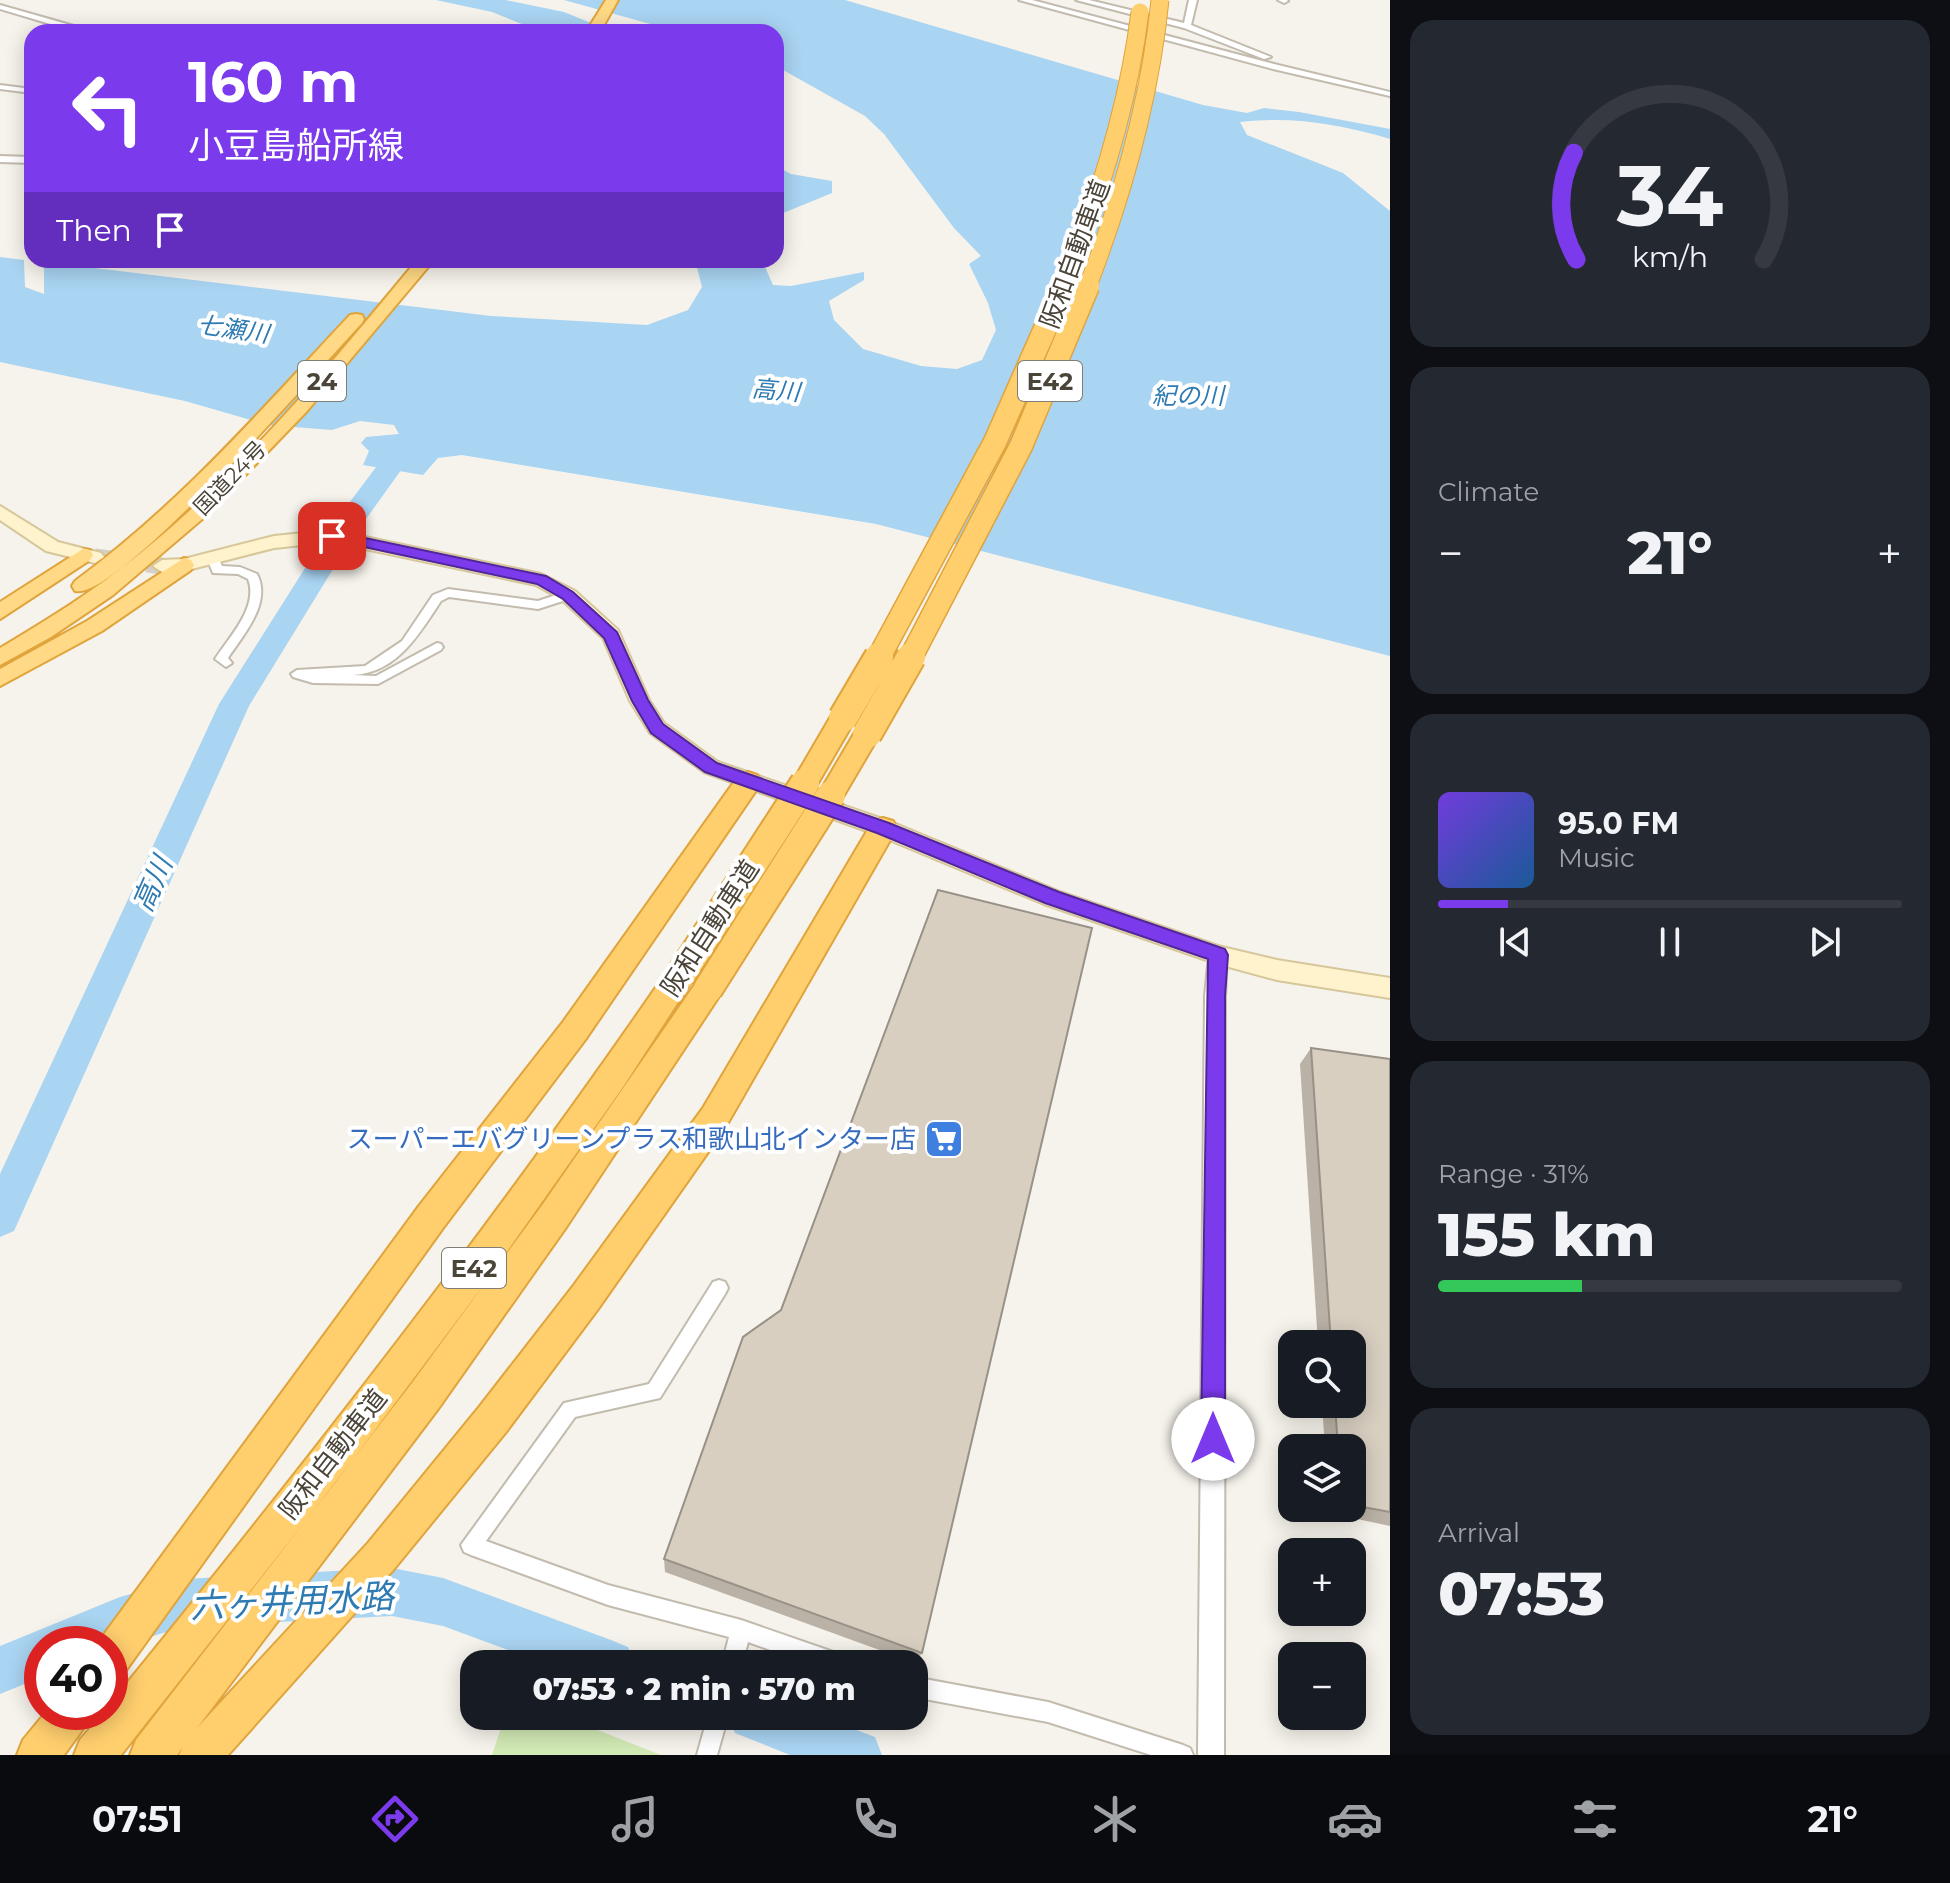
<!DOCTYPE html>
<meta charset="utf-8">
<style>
:root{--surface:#171b24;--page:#242831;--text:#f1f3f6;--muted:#9ea1a6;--line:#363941;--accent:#7c3aed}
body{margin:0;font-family:Montserrat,"Noto Sans JP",sans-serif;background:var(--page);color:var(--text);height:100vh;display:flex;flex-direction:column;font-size:30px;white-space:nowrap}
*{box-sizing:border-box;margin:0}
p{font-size:26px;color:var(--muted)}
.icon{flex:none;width:44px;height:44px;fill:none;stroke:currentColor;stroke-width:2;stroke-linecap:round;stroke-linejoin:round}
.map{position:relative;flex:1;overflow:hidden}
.panel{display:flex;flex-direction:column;gap:20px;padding:20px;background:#0d0f14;width:560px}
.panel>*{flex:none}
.banner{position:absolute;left:24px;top:24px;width:760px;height:244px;border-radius:24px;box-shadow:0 4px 20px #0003;background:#7c3aed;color:#fff;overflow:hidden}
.controls{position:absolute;left:1278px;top:1330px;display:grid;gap:16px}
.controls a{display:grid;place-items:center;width:88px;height:88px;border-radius:16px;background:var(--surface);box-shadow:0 4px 20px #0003;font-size:40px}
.speed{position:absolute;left:24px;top:1626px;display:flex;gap:16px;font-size:40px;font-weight:700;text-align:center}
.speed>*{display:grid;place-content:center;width:104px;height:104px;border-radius:50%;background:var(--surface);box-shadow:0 4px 20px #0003;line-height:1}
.speed .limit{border:12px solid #d22;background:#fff;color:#111}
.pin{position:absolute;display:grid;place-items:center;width:68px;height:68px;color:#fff;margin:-34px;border-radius:16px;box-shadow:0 4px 12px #0006}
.me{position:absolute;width:88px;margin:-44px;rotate:0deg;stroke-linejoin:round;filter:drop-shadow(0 0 6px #0008)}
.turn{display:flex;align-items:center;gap:28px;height:168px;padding:0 32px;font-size:36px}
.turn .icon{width:104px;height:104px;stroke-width:2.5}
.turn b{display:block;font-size:56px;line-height:68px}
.then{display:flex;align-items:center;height:76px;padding:0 32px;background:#0003;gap:16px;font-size:30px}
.big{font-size:60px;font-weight:800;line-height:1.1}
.panel .widget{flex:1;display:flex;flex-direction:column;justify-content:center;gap:12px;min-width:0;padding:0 28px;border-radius:24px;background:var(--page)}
.panel .dial{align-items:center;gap:0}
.dial svg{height:208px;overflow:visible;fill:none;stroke:var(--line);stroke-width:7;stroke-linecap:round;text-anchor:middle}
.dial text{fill:var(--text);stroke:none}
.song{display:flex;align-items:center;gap:24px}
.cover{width:96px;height:96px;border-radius:12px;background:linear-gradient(135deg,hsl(260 70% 55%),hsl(210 70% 35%))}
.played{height:8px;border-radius:4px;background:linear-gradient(90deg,var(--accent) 15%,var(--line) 15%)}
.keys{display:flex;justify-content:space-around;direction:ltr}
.heat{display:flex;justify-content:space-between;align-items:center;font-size:44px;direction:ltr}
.charge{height:12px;border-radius:6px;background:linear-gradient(90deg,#34c759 31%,var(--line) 0)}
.trip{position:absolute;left:460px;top:1650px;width:468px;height:80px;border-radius:24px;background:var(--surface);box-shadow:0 4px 20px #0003;font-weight:800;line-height:80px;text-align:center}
.tabs{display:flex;height:128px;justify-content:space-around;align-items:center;background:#090b0e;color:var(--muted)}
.tabs .icon{width:56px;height:56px}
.tabs .active{color:var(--accent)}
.tabs b{font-size:36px;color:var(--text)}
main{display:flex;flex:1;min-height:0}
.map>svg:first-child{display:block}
.green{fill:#d2eab5}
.water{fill:#a9d4f2}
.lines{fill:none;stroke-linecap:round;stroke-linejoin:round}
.river{fill:#a9d4f2;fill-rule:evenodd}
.secondary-tunnel{stroke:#d4d0c8;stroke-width:17;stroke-dasharray:17 9;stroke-linecap:butt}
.minor-casing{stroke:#c2bbae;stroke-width:4}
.tertiary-casing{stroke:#c2bbae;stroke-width:4}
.secondary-casing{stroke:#d6c79b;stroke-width:4}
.trunk-casing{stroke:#e0a43c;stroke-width:4}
.motorway-casing{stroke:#e0a43c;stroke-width:4}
.minor{fill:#fff;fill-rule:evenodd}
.tertiary{fill:#fff;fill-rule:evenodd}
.secondary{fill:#fff3cd;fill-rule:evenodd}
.trunk{fill:#ffd985;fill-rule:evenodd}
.motorway{fill:#ffcf6e;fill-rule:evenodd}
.motorway-bridge-far2-casing{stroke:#e0a43c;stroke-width:19;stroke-linecap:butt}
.motorway-bridge-far1-casing{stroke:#e0a43c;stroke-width:25;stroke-linecap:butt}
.motorway-bridge-casing{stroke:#e0a43c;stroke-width:32;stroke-linecap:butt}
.motorway-bridge-far2{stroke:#ffcf6e;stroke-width:17}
.motorway-bridge-far1{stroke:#ffcf6e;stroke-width:22}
.motorway-bridge{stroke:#ffcf6e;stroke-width:28}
.wall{fill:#bab2a6}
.building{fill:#d8cfc1;stroke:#979187;stroke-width:2}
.route{fill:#7c3aed;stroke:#51269a;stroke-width:2}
.labels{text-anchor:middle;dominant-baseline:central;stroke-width:8;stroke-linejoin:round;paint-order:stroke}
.far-street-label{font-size:22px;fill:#4b4439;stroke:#fff}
.far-water-label{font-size:24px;font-style:italic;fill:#2e7ab2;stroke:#fff}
.shield{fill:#fff;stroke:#817c74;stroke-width:2}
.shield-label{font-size:24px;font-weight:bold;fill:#4b4439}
.street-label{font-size:26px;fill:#4b4439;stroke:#fff}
.shop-label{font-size:26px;fill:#366cbe;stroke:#fff;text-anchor:end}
.water-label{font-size:28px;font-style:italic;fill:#2e7ab2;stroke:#fff}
.near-water-label{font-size:34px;font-style:italic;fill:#2e7ab2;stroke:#fff}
</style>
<main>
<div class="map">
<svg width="1390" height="1755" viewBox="0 0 1390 1755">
<rect width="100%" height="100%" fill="#f6f3ec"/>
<path class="green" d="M 505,1716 L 562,1716 L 661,1755 L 492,1755 Z"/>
<path class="water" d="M 436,0 L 505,0 L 564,12 L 613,32 L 542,32 L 492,12 Z
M 564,0 L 845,0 L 1203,105 L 1247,113 L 1264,108 L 1299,112 L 1390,129 L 1390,139 C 1341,124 1291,116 1240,122 L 1247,135 L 1343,173 L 1390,211 L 1390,656 L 876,524 L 462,455 L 438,458 L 423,475 L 363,465 L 369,451 L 361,443 L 366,437 L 399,434 L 394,425 L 360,421 L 332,430 L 268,425 L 185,401 L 0,362 L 0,257 L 24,260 L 25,287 L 44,294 L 44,266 L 53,263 L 491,316 L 647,325 L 688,310 L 702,287 L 695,260 L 762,260 L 773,285 L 791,286 L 864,272 L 864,280 L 829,301 L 834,320 L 863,349 L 921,366 L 957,369 L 982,360 L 996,330 L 988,303 L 969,264 L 981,256 L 954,228 L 884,134 L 865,116 L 776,66 L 776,32 L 679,32 Z
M 776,166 L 791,174 L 832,181 L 832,193 L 776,216 Z"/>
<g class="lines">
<path class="river" d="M 416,423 L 425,426 L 429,431 L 366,519 L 356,522 L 346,519 L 342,513 L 346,507 L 407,426 Z
M 324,552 L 334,554 L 338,561 L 249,706 L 14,1231 L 0,1237 L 0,1174 L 219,704 L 314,554 Z
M 392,1568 L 443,1578 L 611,1640 L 628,1647 L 635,1664 L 546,1664 L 443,1626 L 392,1616 L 183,1627 L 110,1649 L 110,1644 L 42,1644 L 42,1677 L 0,1694 L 0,1646 L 120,1597 L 183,1579 Z
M 727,1716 L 819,1716 L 875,1737 L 882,1755 L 790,1755 L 735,1733 Z"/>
<path class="secondary-tunnel" d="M 95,557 L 162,566"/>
<defs>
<path id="minor" d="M 1019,0 L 1032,0 L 1278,65 L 1390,92 L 1390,96 L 1273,69 Z
M 1076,0 L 1089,0 L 1184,23 L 1189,0 L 1197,0 L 1191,25 L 1271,57 L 1264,59 L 1184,28 Z
M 1278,0 L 1287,0 L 1288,1 L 1284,3 Z
M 0,5 L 88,30 L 89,32 L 77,32 L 0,9 Z
M 0,85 L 32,89 L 32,93 L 0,89 Z
M 0,156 L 32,157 L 32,163 L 0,162 Z
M 212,552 L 216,553 L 222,566 L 240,567 L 257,574 C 272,603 244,634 228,658 L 232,663 L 226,667 L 215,659 C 229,637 259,607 248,579 L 238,574 L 213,573 L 206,556 Z
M 448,589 L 538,601 L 568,591 L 574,595 L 572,598 L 538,609 L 449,597 L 441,601 C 419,634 397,673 353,675 L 376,676 L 437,643 L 441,644 L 443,647 L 441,650 L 378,684 L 313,683 L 293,677 L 291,674 L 297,670 L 365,666 L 402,641 L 433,595 Z
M 719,1280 L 725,1282 L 728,1288 L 725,1294 L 660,1398 L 575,1417 L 486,1541 L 608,1585 L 741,1620 L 839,1654 L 846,1657 L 849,1664 L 810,1664 L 748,1642 L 742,1664 L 722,1664 L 729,1637 L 608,1605 L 471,1555 L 464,1552 L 461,1545 L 564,1403 L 649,1384 L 713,1282 Z
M 914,1677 L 1048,1702 L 1183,1745 L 1190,1748 L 1193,1755 L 1151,1755 L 1048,1722 L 914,1697 Z
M 708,1716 L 728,1716 L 717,1755 L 697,1755 Z"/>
<path id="tertiary" d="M 1218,947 L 1225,950 L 1227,955 L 1225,996 L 1224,1755 L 1198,1755 L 1205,996 L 1209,955 L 1211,950 Z"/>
<path id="secondary" d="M 0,506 L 58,542 L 101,553 L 104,557 L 95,563 L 46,551 L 0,520 Z
M 332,530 L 541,574 L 575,591 L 618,630 L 649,700 L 664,723 L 718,762 L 891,822 L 1060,892 L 1218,946 L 1277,960 L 1390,978 L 1390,998 L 1277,980 L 1218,964 L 1044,904 L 875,834 L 704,772 L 650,733 L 630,701 L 603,638 L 561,599 L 536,585 L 332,542 L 274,548 L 184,571 L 162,572 L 153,566 L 162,560 L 184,559 L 274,536 Z"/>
<path id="trunk" d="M 606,0 L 618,0 L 600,32 L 586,32 Z
M 417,260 L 434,260 L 307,411 L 207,515 L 113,595 L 51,637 L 0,665 L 0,648 C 47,620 94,591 137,556 C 243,471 331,364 417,260 Z
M 356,314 L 362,315 L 364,319 L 362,323 C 325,362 117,602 75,591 L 72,586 L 75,581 C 179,505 262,409 350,315 Z
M 83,549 L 90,550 L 93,555 L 90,560 L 0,619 L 0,602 Z
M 184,558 L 191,560 L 194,565 L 191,570 L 102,631 L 0,686 L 0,669 L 87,621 Z"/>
<path id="motorway" d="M 843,709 L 852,711 L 856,718 L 814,790 L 805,793 L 796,790 L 792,783 L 796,776 L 834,711 Z
M 867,725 L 876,727 L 880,734 L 840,802 L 831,805 L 822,802 L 818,795 L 822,788 L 858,727 Z
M 748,772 L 757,775 L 761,782 L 757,789 L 585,1040 L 443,1228 L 124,1673 L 110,1679 L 110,1644 L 97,1644 L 419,1206 L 563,1022 L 739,775 Z
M 883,818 L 893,821 L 897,828 L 725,1128 L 598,1309 L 506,1432 L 394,1569 L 228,1755 L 179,1755 L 183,1747 L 177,1755 L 130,1755 L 136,1740 L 412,1383 L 543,1204 L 698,980 L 708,977 L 718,980 L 723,989 L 718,998 L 567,1226 L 438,1409 L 197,1728 L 368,1543 L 480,1406 L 574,1285 L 703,1108 L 873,821 Z
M 680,964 L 690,967 L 695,976 L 623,1087 L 482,1287 L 336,1482 L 121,1755 L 74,1755 L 80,1740 L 104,1712 L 110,1712 L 110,1704 C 305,1465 495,1222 670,967 Z
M 46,1712 L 91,1712 L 85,1726 L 64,1755 L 17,1755 L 23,1740 Z"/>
</defs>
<use href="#minor" class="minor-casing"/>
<use href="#tertiary" class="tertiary-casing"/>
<use href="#secondary" class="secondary-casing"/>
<use href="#trunk" class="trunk-casing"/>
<use href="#motorway" class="motorway-casing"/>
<use href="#minor" class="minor"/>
<use href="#tertiary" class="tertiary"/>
<use href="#secondary" class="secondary"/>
<use href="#trunk" class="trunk"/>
<use href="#motorway" class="motorway"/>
<defs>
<path id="motorway-bridge-far2" d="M 1063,288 C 1099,199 1128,108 1140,12
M 1087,288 C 1123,195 1150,100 1160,0"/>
<path id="motorway-bridge-far1" d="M 878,659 L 995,442 L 1064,286
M 910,659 L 1021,446 L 1088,286"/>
<path id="motorway-bridge" d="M 843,718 L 879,657
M 867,734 L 911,657
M 680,976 L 805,783
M 708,989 L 831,795"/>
</defs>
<use href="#motorway-bridge-far2" class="motorway-bridge-far2-casing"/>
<use href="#motorway-bridge-far1" class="motorway-bridge-far1-casing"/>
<use href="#motorway-bridge" class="motorway-bridge-casing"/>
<use href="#motorway-bridge-far2" class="motorway-bridge-far2"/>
<use href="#motorway-bridge-far1" class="motorway-bridge-far1"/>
<use href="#motorway-bridge" class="motorway-bridge"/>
</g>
<path class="wall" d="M 1311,1048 L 1390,1059 L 1390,1526 L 1329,1513 L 1328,1508 L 1352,1508 L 1352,1448 L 1325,1448 L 1322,1404 L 1352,1404 L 1352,1344 L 1318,1344 L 1300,1064 Z
M 664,1559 L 922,1653 L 915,1663 L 665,1572 Z"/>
<path class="building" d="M 938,890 L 1092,928 L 922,1653 L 664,1559 L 743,1337 L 781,1310 Z
M 1311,1048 L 1390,1059 L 1390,1512 L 1352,1505 L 1352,1448 L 1338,1448 L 1335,1404 L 1352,1404 L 1352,1344 L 1331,1344 Z"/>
<path class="route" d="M 332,531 L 546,576 L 573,592 L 617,632 L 648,700 L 663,724 L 717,763 L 889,823 L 1059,892 L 1225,949 L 1228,955 L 1225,996 L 1225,1439 L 1221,1447 L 1213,1451 L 1204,1447 L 1201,1439 L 1208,959 L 1045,903 L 877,833 L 705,772 L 651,733 L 632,701 L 604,638 L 563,599 L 537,584 L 327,539 L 325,536 Z"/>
<defs>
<symbol id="supermarket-square" viewBox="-11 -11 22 22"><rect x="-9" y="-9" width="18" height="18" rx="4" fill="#3f7fe0" stroke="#fff"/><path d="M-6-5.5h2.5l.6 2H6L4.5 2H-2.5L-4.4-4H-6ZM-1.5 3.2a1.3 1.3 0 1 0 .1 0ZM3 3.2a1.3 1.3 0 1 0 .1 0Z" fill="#fff"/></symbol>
</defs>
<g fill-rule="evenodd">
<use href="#supermarket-square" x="922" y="1117" width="44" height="44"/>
</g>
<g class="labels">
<g class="far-street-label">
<text transform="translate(230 478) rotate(-46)">国道24号</text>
</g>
<g class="far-water-label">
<text transform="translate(233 329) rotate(8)">七瀬川</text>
<text transform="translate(776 390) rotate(5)">高川</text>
<text x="1188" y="395">紀の川</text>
</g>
<g class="shield">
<rect x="298" y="361" width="48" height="40" rx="6"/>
<rect x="1018" y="361" width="64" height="40" rx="6"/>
<rect x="442" y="1248" width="64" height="40" rx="6"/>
</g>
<g class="shield-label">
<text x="322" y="381">24</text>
<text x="1050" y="381">E42</text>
<text x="474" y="1268">E42</text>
</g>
<g class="street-label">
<text transform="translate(1075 254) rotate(-70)">阪和自動車道</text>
<text transform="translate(710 928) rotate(-57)">阪和自動車道</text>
<text transform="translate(333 1454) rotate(-52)">阪和自動車道</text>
</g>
<g class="shop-label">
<text x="916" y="1139">スーパーエバグリーンプラス和歌山北インター店</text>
</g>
<g class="water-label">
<text transform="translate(152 884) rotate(-66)">高川</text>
</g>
<g class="near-water-label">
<text transform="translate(292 1601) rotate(-3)">六ヶ井用水路</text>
</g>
</g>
</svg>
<div class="controls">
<a><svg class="icon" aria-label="search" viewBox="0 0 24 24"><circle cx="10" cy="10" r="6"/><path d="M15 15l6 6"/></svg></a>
<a><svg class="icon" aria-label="layers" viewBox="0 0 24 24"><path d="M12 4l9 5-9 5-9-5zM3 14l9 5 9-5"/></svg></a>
<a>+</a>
<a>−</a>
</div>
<div class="speed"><div class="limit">40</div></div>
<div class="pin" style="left:332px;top:536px;background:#d93025"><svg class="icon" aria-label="arrive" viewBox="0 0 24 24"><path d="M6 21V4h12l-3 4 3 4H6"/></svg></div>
<svg class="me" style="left:1213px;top:1439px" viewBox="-20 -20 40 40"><circle r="19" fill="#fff"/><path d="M0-13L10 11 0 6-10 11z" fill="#7c3aed"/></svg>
<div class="trip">07:53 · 2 min · 570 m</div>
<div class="banner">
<div class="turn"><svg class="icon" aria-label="left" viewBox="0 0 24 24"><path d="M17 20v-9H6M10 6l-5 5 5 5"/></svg><div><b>160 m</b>小豆島船所線</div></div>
<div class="then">Then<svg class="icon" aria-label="arrive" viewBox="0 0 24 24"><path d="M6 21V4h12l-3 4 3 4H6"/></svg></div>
</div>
</div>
<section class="panel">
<div class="widget dial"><svg viewBox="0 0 100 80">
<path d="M14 69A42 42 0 1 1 86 69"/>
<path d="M14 69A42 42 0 0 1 13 28" stroke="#7c3aed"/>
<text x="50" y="56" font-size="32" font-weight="700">34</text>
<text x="50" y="72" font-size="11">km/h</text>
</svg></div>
<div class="widget"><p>Climate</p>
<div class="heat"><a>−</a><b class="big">21°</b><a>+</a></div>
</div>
<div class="widget">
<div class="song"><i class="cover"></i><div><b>95.0 FM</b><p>Music</p></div></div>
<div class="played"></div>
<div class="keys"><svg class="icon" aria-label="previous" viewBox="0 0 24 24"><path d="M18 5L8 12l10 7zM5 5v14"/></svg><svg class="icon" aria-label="pause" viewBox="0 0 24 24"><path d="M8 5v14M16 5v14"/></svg><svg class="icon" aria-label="next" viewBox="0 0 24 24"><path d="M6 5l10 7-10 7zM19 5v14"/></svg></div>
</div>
<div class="widget"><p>Range · 31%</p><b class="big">155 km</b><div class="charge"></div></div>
<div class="widget"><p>Arrival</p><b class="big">07:53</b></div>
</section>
</main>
<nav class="tabs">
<b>07:51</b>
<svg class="icon active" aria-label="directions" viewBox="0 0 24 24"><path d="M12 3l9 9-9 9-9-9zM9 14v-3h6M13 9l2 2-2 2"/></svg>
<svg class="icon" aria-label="music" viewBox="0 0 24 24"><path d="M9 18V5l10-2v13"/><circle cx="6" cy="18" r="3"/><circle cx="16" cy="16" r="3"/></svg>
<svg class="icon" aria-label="phone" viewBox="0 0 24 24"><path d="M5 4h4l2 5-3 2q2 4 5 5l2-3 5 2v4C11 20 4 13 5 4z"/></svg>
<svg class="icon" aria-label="climate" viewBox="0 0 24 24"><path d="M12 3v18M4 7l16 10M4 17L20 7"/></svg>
<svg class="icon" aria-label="car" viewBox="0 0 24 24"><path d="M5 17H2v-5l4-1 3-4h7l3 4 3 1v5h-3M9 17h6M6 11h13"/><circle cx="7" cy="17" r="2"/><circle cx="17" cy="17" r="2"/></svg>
<svg class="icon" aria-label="filters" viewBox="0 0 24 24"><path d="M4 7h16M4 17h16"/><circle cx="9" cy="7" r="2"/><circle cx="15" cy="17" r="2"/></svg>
<b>21°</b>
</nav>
